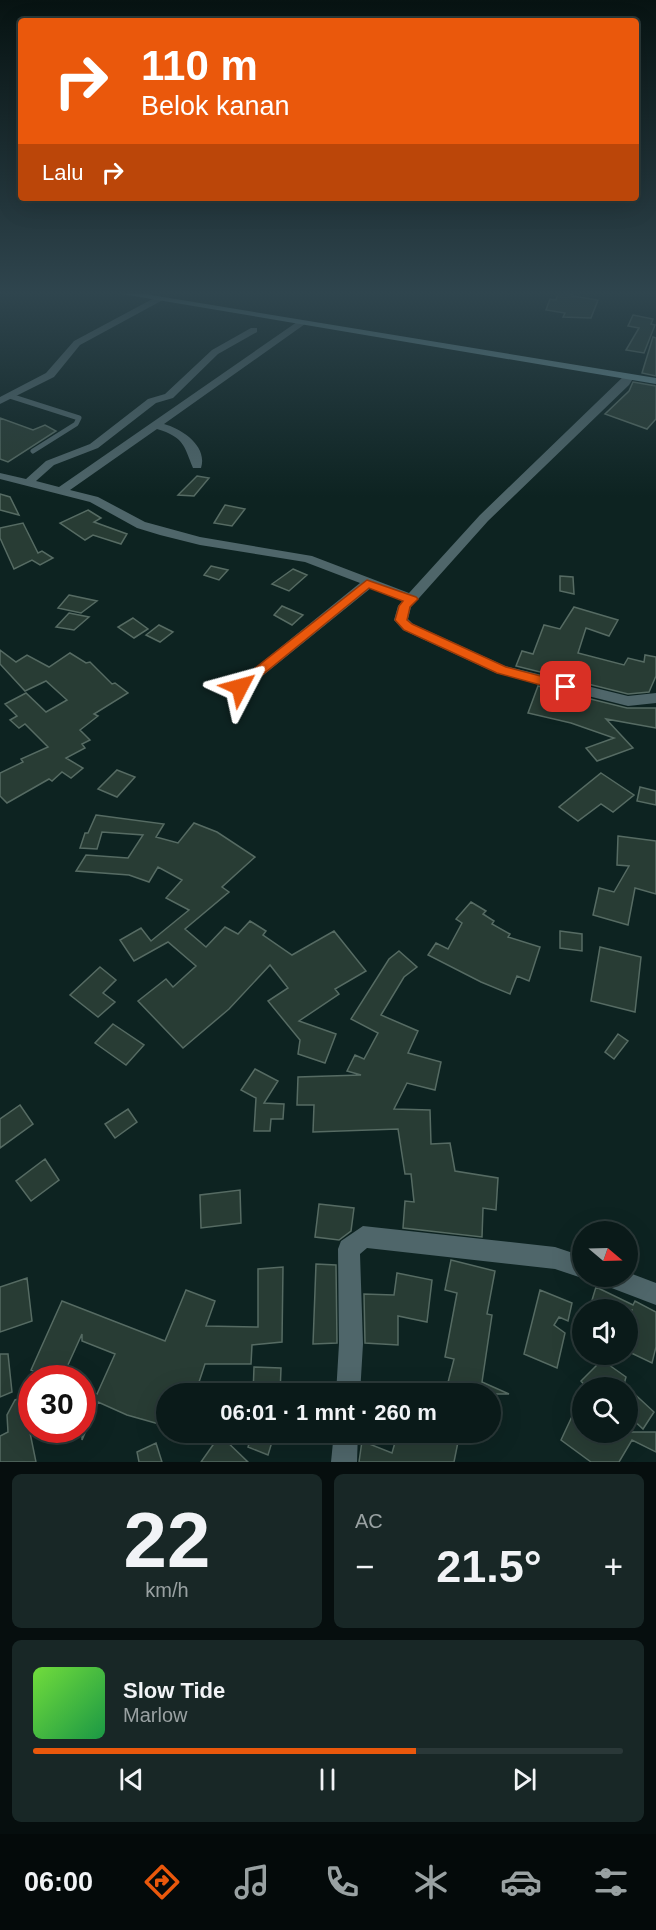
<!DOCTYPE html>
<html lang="id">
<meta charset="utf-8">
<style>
:root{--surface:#0a1a19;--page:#182726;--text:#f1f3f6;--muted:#99a1a2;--line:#2a3838;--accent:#ea580c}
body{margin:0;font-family:Helvetica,sans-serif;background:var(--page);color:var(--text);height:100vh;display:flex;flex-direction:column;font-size:22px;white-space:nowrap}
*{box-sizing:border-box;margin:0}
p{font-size:20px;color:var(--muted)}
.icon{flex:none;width:33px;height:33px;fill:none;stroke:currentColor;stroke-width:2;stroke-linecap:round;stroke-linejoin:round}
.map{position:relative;height:1462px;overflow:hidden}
.details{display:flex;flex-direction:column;gap:12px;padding:12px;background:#060e0e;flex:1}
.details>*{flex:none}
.hud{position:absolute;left:18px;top:18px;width:621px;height:183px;border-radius:6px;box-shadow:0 6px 24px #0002,0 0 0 2px var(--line);background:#ea580c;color:#fff;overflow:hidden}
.needle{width:39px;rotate:109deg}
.buttons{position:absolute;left:572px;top:1221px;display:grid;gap:12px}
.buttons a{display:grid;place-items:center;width:66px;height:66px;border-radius:50%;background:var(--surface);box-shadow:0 6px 24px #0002,0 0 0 2px var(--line);font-size:30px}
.speed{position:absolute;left:18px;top:1365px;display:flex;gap:12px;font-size:30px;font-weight:700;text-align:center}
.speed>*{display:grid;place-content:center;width:78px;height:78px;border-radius:50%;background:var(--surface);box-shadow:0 6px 24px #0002,0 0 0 2px var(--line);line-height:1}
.speed .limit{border:9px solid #d22;background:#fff;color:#111}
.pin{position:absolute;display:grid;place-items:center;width:51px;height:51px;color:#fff;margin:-26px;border-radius:12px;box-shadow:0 3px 9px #0006}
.me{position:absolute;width:66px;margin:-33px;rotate:51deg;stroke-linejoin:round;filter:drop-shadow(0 0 4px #0008)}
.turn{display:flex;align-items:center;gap:21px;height:126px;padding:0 24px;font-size:27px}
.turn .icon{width:78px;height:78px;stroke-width:2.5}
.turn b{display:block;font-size:42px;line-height:51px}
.then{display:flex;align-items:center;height:57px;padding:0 24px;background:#0003;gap:12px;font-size:22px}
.big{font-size:45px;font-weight:600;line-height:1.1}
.details .card{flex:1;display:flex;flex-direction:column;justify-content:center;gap:9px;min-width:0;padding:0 21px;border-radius:9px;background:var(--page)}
.details .dial{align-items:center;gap:0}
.dial b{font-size:78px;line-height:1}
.song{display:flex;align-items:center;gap:18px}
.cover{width:72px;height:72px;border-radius:9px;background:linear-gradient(135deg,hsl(100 70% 55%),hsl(140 70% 35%))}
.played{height:6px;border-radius:3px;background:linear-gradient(90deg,var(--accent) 65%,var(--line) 65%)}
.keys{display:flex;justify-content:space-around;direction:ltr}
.heat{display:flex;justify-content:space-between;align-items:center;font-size:33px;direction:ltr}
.details .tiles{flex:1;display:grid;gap:12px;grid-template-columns:1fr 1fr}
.card:last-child{grid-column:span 2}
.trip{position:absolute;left:156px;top:1383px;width:345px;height:60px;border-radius:30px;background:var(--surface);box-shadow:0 6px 24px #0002,0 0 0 2px var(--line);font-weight:600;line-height:60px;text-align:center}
.tab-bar{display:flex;height:96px;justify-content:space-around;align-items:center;background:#040a0a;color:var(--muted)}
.tab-bar .icon{width:42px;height:42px}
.tab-bar .current{color:var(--accent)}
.tab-bar b{font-size:27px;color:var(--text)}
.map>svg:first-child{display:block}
.building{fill:#283c34;stroke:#566b63;stroke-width:1.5}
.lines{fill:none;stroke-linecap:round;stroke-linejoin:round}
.lane{stroke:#4f666a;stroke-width:5}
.street{fill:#4f666a;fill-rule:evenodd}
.secondary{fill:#6a8f95;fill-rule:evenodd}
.route{fill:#ea580c;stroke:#983908;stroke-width:1.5}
</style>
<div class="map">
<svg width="656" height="1462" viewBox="0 0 656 1462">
<rect width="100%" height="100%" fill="#0d2321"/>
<path class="building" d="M 559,292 L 573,292 L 572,296 L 598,300 L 591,318 L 563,317 L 565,313 L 546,310 L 550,299 L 556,300 Z
M 633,315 L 653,319 L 651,324 L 655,325 L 644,353 L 626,350 L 639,328 L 628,326 Z
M 653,337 L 656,338 L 656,376 L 642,373 Z
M 633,382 L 656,386 L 656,419 L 647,429 L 605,414 L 629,391 Z
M 0,418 L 33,430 L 45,425 L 56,431 L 8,462 L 0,459 Z
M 197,476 L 209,478 L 194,496 L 178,495 Z
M 0,494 L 10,497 L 19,515 L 0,510 Z
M 225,505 L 245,509 L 232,526 L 214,523 Z
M 88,510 L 101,518 L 94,522 L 127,534 L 121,544 L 93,535 L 85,540 L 60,523 Z
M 23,523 L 38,553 L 42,551 L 53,558 L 40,565 L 32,560 L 14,569 L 0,538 L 0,528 Z
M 211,566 L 228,570 L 219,580 L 204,575 Z
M 293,569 L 307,575 L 289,591 L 272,584 Z
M 560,576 L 573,577 L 574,594 L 560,591 Z
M 69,595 L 97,601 L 81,613 L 58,608 Z
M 282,606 L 303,615 L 292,625 L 274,615 Z
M 574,607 L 618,620 L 609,636 L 586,628 L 578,653 L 624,665 L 628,658 L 644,662 L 645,655 L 656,657 L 656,676 L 649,692 L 628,694 L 516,666 L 522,651 L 533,654 L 544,625 L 560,629 Z
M 69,613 L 89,617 L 74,630 L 56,627 Z
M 133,618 L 148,629 L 134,638 L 118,627 Z
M 159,625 L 173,632 L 160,642 L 146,635 Z
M 0,650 L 16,662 L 27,655 L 49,667 L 70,653 L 86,663 L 90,662 L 112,684 L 115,683 L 128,693 L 94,714 L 98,716 L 80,730 L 90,740 L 82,744 L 85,748 L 66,758 L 83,768 L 71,778 L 62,772 L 52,781 L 49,779 L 7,803 L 0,796 L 0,773 L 23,762 L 21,759 L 48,747 L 25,724 L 19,728 L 10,720 L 17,716 L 5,704 L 26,693 L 46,712 L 67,700 L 46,681 L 25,691 L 0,664 Z
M 538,686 L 627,708 L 656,708 L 656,728 L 606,719 L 633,748 L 597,761 L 586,748 L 614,738 L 571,723 L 528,713 Z
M 117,770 L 135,777 L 117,797 L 98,789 Z
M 601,773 L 634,795 L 613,812 L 601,804 L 578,821 L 559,807 Z
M 640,787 L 656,791 L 656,805 L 637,801 Z
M 96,815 L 164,824 L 156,837 L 178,843 L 194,823 L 217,832 L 255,857 L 222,887 L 229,892 L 185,929 L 206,947 L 225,927 L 238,934 L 250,921 L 266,931 L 263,935 L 292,955 L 334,931 L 366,971 L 335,989 L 339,994 L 299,1021 L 336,1034 L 325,1063 L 298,1054 L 300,1040 L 268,1001 L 288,988 L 270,965 L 229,1009 L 183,1048 L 138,1001 L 166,979 L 173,987 L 196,966 L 168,942 L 134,961 L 120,940 L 141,928 L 151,941 L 189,910 L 166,898 L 182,880 L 158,867 L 149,882 L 129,875 L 76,871 L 86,855 L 128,858 L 143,835 L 102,832 L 97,849 L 80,848 L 85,833 L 88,833 Z
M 618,836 L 656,841 L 656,894 L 635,888 L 628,925 L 593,915 L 599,888 L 614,892 L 629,866 L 617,865 Z
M 471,902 L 486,911 L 483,914 L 494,921 L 492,924 L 510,934 L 508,937 L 540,947 L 529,981 L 517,976 L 510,994 L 481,982 L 428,955 L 436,943 L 448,949 L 462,923 L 456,919 Z
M 560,931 L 582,934 L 582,951 L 560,948 Z
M 600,947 L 641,957 L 635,1012 L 591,1001 Z
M 399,951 L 417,967 L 404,977 L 381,1015 L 418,1031 L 408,1053 L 441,1062 L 435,1090 L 407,1083 L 394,1109 L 430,1110 L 431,1144 L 450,1143 L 455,1171 L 498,1178 L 496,1210 L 483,1208 L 482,1237 L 403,1228 L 405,1201 L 414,1202 L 411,1174 L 405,1174 L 398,1129 L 313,1132 L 314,1105 L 297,1105 L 298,1077 L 361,1075 L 347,1071 L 355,1055 L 364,1059 L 378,1033 L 351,1019 L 389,959 Z
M 100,967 L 116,980 L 103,993 L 115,1002 L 98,1017 L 70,995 Z
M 113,1024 L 144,1045 L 126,1065 L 95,1043 Z
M 618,1034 L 628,1041 L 614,1059 L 605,1052 Z
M 255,1069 L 278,1081 L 264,1103 L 284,1104 L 283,1119 L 271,1119 L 270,1131 L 254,1131 L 256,1098 L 241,1090 Z
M 20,1105 L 33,1124 L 0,1148 L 0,1119 Z
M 128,1109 L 137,1122 L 115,1138 L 105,1124 Z
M 45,1159 L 59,1180 L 31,1201 L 16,1181 Z
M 240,1190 L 241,1223 L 201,1228 L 200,1195 Z
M 319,1204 L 354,1208 L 351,1231 L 339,1240 L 315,1237 Z
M 451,1260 L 495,1271 L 487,1314 L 492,1315 L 482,1382 L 509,1394 L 445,1394 L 454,1359 L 445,1357 L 457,1293 L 445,1290 Z
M 316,1264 L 336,1265 L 337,1343 L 313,1344 Z
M 283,1267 L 282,1342 L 252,1345 L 251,1364 L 205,1364 L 195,1394 L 166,1394 L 166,1426 L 127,1415 L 98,1402 L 82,1440 L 82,1389 L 97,1394 L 115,1354 L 82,1341 L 82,1334 L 62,1378 L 52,1378 L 31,1370 L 62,1301 L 165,1341 L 186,1290 L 215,1301 L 206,1326 L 258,1327 L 258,1269 Z
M 397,1273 L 432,1280 L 427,1322 L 398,1316 L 398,1345 L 365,1343 L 364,1294 L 394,1295 Z
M 27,1278 L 32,1321 L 0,1332 L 0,1287 Z
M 596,1287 L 633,1305 L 635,1301 L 656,1312 L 656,1347 L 652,1363 L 627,1351 L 627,1327 L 632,1310 L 589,1310 Z
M 540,1290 L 572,1303 L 568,1321 L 559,1317 L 554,1325 L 565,1333 L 557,1368 L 524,1354 Z
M 0,1354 L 8,1354 L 12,1392 L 0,1397 Z
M 602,1360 L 626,1377 L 623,1388 L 587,1388 L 581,1381 Z
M 254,1367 L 281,1368 L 280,1394 L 253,1394 Z
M 627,1387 L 654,1412 L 643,1429 L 627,1414 Z
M 32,1395 L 32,1417 L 27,1418 L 36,1462 L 0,1462 L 0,1436 L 8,1432 L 7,1415 L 15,1400 Z
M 582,1395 L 582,1432 L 656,1432 L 656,1452 L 632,1440 L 619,1462 L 591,1462 L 561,1440 Z
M 253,1432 L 275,1432 L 268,1455 L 248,1447 Z
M 398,1432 L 417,1439 L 419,1432 L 460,1432 L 454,1462 L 359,1462 L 362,1441 L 392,1453 Z
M 220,1435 L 248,1462 L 201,1462 Z
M 156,1443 L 162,1462 L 139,1462 L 137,1452 Z"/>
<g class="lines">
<path class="lane" d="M 10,396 L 79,418 L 76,424 L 33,451"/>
<path class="street" d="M 158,296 L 162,299 L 161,301 L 80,345 L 54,377 L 0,404 L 0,397 L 46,373 L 74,341 Z
M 297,322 L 305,324 L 164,424 C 182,429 208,446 201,468 L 193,468 C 184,446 184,437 157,429 L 70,490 L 98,497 L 145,522 L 200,537 L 312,556 L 409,593 L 480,515 L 625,375 L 633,375 L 634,377 L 629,385 L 488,521 L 411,607 L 408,619 L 413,624 L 505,666 L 628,696 L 656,693 L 656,703 L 628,706 L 496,673 L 403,630 L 394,620 L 398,606 L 403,600 L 371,588 L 245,690 L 235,690 L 233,687 L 235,684 L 360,583 L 305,562 L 200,545 L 160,535 L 137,528 L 90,502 L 0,479 L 0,473 L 26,479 L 46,461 L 90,444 L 148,399 L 165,394 L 212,350 L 251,328 L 257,328 L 257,332 L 218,354 L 173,398 L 156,403 L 98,448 L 54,465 L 36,481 L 59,487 Z
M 363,1226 L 555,1247 L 582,1256 L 582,1276 L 586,1276 L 582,1278 L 555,1269 L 367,1248 L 360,1254 L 363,1344 L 360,1394 L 336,1394 L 339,1344 L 338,1249 L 341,1241 Z
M 627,1272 L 656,1283 L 656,1305 L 601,1284 L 598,1276 L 627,1276 Z
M 334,1432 L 358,1432 L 357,1462 L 331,1462 Z"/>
<path class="secondary" d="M 110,292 L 133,292 L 656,378 L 656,384 Z"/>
</g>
<linearGradient id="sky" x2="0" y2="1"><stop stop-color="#071312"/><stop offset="0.59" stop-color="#2f454e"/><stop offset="1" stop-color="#2f454e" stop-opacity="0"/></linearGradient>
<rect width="656" height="497" fill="url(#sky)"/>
<path class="route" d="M 367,580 L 416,597 L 418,599 L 410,607 L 407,620 L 412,624 L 506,667 L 571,684 L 573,687 L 566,692 L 497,673 L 404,630 L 395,620 L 399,606 L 403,601 L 369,588 L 244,690 L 235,690 L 235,684 Z"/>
</svg>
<div class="buttons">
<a><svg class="needle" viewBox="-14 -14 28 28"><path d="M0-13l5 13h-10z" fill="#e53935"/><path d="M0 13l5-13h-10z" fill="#99a1a2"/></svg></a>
<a><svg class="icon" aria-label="sound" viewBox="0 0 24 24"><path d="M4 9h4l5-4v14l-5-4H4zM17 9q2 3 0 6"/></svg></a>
<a><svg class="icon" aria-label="search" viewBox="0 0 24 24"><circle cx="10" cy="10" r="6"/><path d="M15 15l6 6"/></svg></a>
</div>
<div class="speed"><div class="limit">30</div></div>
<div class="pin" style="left:566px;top:687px;background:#d93025"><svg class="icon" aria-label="arrive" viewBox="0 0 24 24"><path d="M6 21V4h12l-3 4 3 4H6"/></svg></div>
<svg class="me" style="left:240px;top:687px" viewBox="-20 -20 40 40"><path d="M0-17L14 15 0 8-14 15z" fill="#ea580c" stroke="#fff" stroke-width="4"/></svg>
<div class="trip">06:01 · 1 mnt · 260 m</div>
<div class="hud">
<div class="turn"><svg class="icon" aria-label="right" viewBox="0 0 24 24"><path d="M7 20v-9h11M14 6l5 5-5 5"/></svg><div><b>110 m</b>Belok kanan</div></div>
<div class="then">Lalu<svg class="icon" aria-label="right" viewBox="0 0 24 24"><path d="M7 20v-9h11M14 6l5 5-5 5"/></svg></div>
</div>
</div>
<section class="details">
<div class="tiles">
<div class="card dial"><b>22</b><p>km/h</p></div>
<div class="card"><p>AC</p>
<div class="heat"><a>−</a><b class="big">21.5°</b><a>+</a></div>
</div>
<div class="card">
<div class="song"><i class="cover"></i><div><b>Slow Tide</b><p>Marlow</p></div></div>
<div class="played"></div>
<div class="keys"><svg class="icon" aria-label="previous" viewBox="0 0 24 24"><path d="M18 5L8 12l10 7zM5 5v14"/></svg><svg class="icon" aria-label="pause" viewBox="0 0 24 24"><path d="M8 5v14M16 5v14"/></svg><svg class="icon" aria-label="next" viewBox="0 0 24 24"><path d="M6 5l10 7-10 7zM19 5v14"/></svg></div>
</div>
</div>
</section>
<nav class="tab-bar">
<b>06:00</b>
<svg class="icon current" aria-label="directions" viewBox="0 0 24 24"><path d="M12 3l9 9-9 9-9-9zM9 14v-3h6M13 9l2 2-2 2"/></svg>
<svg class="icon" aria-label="music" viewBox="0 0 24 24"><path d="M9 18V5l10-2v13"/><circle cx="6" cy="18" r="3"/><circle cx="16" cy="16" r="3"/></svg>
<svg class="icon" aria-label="phone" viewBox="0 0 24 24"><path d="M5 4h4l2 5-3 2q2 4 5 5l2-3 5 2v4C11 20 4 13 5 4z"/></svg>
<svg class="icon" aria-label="climate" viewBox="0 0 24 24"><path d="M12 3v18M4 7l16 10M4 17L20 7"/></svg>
<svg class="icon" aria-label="car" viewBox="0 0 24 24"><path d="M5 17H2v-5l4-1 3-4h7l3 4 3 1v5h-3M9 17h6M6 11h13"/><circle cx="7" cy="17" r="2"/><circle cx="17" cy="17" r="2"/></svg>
<svg class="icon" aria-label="filters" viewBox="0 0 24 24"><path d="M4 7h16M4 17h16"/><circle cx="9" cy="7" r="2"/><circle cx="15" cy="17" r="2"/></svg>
</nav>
